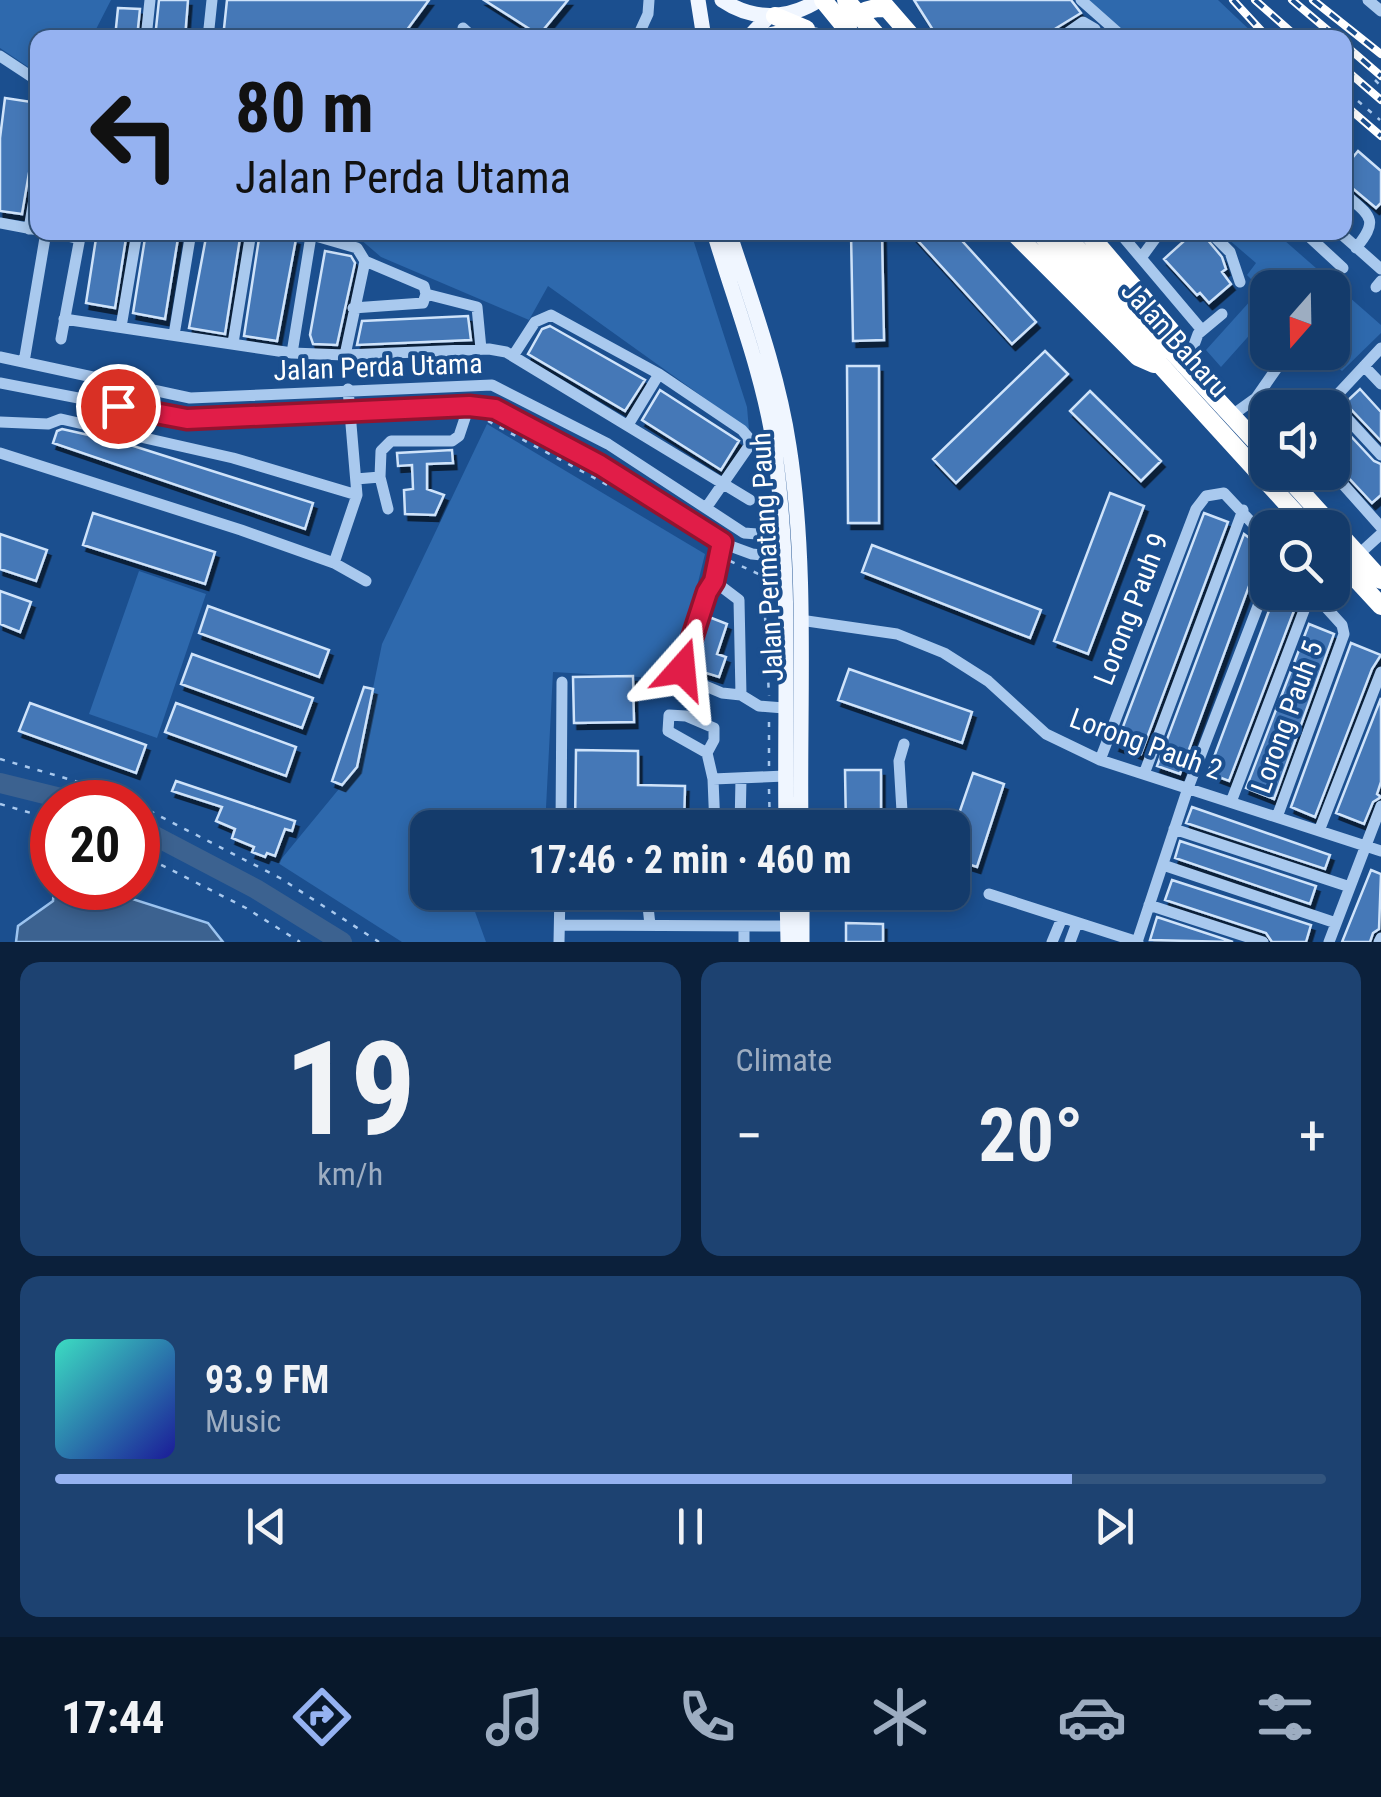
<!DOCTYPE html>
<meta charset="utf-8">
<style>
:root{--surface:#143b6b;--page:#1d4271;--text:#f1f3f6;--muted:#9dadc1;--line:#33557e;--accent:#95b2f1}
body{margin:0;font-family:"Roboto Condensed",sans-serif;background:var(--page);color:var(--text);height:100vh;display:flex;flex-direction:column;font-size:38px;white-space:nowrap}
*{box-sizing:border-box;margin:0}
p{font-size:32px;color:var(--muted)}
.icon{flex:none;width:55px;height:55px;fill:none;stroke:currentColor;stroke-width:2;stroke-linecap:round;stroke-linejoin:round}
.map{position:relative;height:942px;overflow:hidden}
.details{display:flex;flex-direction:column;gap:20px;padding:20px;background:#0b203b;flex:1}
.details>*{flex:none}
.guide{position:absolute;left:30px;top:30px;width:1322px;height:210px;border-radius:20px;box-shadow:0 5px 15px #0003,0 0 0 2px var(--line);background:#95b2f1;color:#111;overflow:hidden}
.needle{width:65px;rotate:200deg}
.buttons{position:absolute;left:1250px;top:270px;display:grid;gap:20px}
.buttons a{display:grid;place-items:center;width:100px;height:100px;border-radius:20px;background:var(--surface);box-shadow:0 5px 15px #0003,0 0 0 2px var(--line);font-size:50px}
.speed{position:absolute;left:30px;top:780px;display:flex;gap:20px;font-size:50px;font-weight:700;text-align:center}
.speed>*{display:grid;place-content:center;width:130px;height:130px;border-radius:50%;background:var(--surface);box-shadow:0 5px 15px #0003,0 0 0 2px var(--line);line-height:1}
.speed .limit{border:15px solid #d22;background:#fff;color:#111}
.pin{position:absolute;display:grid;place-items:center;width:85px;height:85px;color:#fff;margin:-42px;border:5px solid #fff;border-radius:50%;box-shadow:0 2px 10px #0007}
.me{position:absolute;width:110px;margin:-55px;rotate:18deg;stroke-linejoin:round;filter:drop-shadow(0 0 8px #0008)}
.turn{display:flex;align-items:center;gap:35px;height:210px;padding:0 40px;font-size:45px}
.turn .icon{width:130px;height:130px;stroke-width:2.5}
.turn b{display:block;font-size:70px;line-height:85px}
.big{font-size:75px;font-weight:700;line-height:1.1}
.details .tile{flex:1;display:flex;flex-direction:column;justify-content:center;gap:15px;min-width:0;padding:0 35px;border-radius:20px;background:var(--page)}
.details .dial{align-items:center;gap:0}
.dial b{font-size:130px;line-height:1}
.song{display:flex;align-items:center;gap:30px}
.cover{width:120px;height:120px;border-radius:15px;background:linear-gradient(135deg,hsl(170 70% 55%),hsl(240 70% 35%))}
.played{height:10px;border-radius:5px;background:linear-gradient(90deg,var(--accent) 80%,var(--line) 80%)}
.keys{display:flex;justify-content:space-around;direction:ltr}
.heat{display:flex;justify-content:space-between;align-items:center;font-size:55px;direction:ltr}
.details .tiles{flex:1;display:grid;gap:20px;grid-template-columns:1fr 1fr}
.tile:last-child{grid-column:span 2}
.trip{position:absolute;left:410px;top:810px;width:560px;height:100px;border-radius:20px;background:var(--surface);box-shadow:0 5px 15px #0003,0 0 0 2px var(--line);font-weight:700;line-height:100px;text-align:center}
.dock{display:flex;height:160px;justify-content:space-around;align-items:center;background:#08182b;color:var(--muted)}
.dock .icon{width:70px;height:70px}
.dock .active{color:var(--accent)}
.dock b{font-size:45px;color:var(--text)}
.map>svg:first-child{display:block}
.green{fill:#2e69ad}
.water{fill:#3c6290;stroke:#9cc4f0;stroke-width:2.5}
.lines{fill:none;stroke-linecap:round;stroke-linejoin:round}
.river{stroke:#3c6290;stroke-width:20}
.building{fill:#4478b7;stroke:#cfe3fa;stroke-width:2.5;filter:url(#shadow)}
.path{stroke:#a9c9ee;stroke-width:2.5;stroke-dasharray:5 8;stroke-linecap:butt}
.minor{stroke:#a9c9ee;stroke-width:11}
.major{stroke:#f0f6ff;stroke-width:15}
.highway{stroke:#fff;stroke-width:18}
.rail-casing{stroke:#fff;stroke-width:8}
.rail{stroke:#1b4f8f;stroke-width:4;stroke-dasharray:11;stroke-linecap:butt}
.highway-bridge{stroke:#fff;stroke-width:18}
.route-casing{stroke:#92132f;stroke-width:25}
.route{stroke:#e11d48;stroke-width:18}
.labels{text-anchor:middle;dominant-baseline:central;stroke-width:8;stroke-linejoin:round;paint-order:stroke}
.street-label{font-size:28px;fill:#fff;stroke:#1b4f8f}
</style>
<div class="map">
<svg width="1381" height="942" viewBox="0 0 1381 942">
<defs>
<filter id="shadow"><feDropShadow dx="3.5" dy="6" stdDeviation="0" flood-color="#0009"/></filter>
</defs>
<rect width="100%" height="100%" fill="#1b4f8f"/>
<path class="green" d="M 0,0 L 111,0 L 92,37 L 38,38 L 37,73 L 0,48 Z
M 1088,0 L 1218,0 L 1257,37 L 1130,37 Z
M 353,233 L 691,233 L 747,407 L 749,430 L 548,286 L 529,320 L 381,257 Z
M 1221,233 L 1263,233 L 1270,239 L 1276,233 L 1381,325 L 1381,333 L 1342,371 L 1322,353 L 1332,352 L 1332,288 L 1268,288 L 1267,323 L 1263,320 L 1221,367 L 1206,350 L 1261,289 L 1247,275 L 1256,263 Z
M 487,424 L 705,554 L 674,679 L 553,672 L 545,827 L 428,828 L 428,892 L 480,893 L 470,898 L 486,942 L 402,942 L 278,863 L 357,767 L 382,644 Z
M 139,571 L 206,594 L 157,738 L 89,714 Z"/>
<path class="water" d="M 54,888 L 120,888 L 126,897 L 208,923 L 223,942 L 16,942 L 18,926 L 53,901 Z"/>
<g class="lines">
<path class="river" d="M 0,783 L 77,802
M 138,827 L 256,889 L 342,942"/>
</g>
<path class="building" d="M 159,0 L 188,0 L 185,38 L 155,38 Z
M 227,0 L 429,0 L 401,38 L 223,38 Z
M 484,0 L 568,0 L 539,35 Z
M 914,0 L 1071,0 L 1081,13 L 1040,38 L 938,38 Z
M 118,8 L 140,9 L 137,38 L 115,38 Z
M 5,98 L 38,103 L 31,163 L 38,166 L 29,173 L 22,214 L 0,211 L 0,138 Z
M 1358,151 L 1381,171 L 1381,203 L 1376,208 L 1345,182 L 1345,167 Z
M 97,232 L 127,232 L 115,308 L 86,303 Z
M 146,232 L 179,232 L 165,319 L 133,313 Z
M 207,232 L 241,232 L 225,334 L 189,328 Z
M 260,232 L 296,239 L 277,341 L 244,336 Z
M 851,232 L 882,232 L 884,340 L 853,341 Z
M 910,232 L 954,232 L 1036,322 L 1012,344 Z
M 1194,232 L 1201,232 L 1222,257 L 1226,269 L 1222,272 L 1231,284 L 1209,303 L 1200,293 L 1197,295 L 1164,259 Z
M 325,251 L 351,256 L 355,263 L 337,345 L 313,344 L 310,335 Z
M 468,316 L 471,340 L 357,345 L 362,321 Z
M 550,326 L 645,380 L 625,411 L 528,354 L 542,329 Z
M 1045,351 L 1068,374 L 956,483 L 933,459 Z
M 847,366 L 879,366 L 879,523 L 848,523 Z
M 1360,389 L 1381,412 L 1381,441 L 1345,403 Z
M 660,390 L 739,441 L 721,470 L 642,420 Z
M 1090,391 L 1161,461 L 1141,481 L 1070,411 Z
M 1332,416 L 1374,461 L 1381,464 L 1381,495 L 1372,503 L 1332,460 Z
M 62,429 L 124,443 L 313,503 L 305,529 L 53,443 L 57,431 Z
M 452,450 L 453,463 L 427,464 L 427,489 L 444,495 L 435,515 L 405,514 L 404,490 L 413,489 L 412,465 L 398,466 L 397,453 Z
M 1110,493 L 1144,506 L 1088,654 L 1054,641 Z
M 93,513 L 215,552 L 205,584 L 83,545 Z
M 1204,513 L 1228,522 L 1141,754 L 1116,745 Z
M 0,534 L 47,550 L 36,581 L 0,569 Z
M 1244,534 L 1263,548 L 1180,774 L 1157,766 Z
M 872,545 L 1041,610 L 1030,638 L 862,572 Z
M 0,591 L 31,602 L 20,632 L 0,624 Z
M 1276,592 L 1300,595 L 1229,781 L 1208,773 Z
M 208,606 L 329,650 L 319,677 L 199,633 Z
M 709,617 L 727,624 L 717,654 L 726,657 L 719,677 L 693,669 Z
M 1309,624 L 1334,634 L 1274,799 L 1246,788 Z
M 1351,643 L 1381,655 L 1372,669 L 1315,817 L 1291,807 Z
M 192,654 L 313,698 L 302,728 L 181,684 Z
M 849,669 L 972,712 L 962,743 L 838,700 Z
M 633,676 L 634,722 L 574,723 L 573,677 Z
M 364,687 L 373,689 L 357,767 L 342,785 L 332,781 Z
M 1381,698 L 1381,782 L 1377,794 L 1381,797 L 1373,802 L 1364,824 L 1336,813 Z
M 30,703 L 146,745 L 136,773 L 19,731 Z
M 176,703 L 296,747 L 286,776 L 165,732 Z
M 576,750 L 638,751 L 638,785 L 685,786 L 684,828 L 575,828 Z
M 845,770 L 881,770 L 881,828 L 846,828 Z
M 973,773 L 1004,784 L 977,867 L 952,859 L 952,834 Z
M 176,781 L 295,821 L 292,831 L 285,829 L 275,856 L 267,853 L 265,857 L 252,852 L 254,847 L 232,838 L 235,829 L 216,821 L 222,807 L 172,791 Z
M 1192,807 L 1330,855 L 1325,869 L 1186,823 Z
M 1180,841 L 1316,886 L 1310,904 L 1175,858 Z
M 1371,870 L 1381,874 L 1379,929 L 1373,933 L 1370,942 L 1342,942 Z
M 1172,880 L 1311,925 L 1306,942 L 1272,942 L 1266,933 L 1165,900 Z
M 1157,917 L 1233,942 L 1150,940 Z
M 846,923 L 883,924 L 883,942 L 846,942 Z"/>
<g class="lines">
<path class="path" d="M 1375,80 L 1381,86
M 1358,101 L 1380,120
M 488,421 L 613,488
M 730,561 L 763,576 L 769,696
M 0,759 L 109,791 L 132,802
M 769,766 L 769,719
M 769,789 L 770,828
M 0,804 L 52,819
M 138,805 L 280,878 L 379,942
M 138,853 L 246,908 L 300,942
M 770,892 L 770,916"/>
<path class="minor" d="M 1081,0 L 1124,38
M 1368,0 L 1381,11
M 463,28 L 474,38
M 146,38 L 150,0
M 208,38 L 212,0
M 637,38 L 648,14 L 649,0
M 1060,38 L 1083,22 L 1095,29
M 0,56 L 38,81
M 1345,194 C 1370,216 1380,219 1356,248
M 0,223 L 38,230
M 29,229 L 38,175
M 50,232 L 80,239
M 302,232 L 357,248 L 365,261 L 424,286 L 426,294 L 477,307 L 481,349
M 1119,232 L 1201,329
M 1210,232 L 1230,252 L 1240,282
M 1304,232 L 1343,268
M 1339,232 L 1381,269
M 1141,258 L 1160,232
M 1376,287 L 1381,281
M 353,308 L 423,303 L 426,294
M 64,319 L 292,353 L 345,355 L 489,349 L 506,352 L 750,500
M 121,327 L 137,232
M 174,335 L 191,232
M 61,339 L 81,232
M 233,343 L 251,232
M 292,353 L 311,236
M 345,355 L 365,261
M 513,356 L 535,322 L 551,315 L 659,374 L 742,430 L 748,437 L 749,446 L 706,508
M 0,357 L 190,398 L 492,385 L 608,444 L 744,533 L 783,536
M 24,362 L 46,232
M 1364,366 L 1381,384
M 1186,367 L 1198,334 L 1222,314
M 0,383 L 187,419 L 469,406 L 495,409 L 600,465 L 722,543 L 752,554 L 783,557
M 1256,398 L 1268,411
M 1331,401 L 1381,455
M 1325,408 L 1381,348
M 1231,416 L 1256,398 L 1288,352
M 0,422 L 48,424 L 61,419 L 233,458 L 357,495
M 628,425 L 659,374
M 0,453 L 241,530 L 334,563 L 366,581
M 1332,472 L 1381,527
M 380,477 L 388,509
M 356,479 L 380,477 L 381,451 L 391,441 L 452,441 L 459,436 L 469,406
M 722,543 L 714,581 L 739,600 L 741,695 L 759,706 L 784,708
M 1358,555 L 1381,534
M 334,563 L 357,495 L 348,389
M 714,581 L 707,592 L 683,669 L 684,677 L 722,693 L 741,695
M 800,620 L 897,634 L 944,653 L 988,681 L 1046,734 L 1100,760 L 1381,851
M 707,753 L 668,731 L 669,715 L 686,716 L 714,728 L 714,740 L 707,753 L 713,779 L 715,828
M 1100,760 L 1196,509 L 1206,496 L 1224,493 L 1268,540
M 1144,774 L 1243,510
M 713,779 L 785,776
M 1231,802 L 1311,592
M 1277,817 L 1344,634 L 1342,625 L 1312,592
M 561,828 L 562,682
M 740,828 L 741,778
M 903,828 L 899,761 L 904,744
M 1174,829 L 1350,887
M 1319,831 L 1381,672
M 1163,865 L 1336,923
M 989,894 L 1138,942
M 1149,905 L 1263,942
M 560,925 L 787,926
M 650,925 L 647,897 L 653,892
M 559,942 L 560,892
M 744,942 L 744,926
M 1052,942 L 1062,918
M 1070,942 L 1077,923
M 1137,942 L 1188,788 L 1268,580
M 1329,942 L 1381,806
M 1379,942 L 1381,938"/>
<path class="major" d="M 698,0 L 704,38
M 722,0 C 753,21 788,20 819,0
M 748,38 L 769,16
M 714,232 C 735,303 763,373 774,446 C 792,571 784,701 786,828
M 729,232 C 752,303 778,373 789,446 C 808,566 799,705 801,828
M 787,892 L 788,942
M 802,892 L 802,942"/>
<path class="highway" d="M 880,0 L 913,38
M 775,16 L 806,29
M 762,38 L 790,32 L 824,38
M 843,38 C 845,15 867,7 887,8
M 1013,232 L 1138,357 L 1154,364
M 1039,232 L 1309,528
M 1062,232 L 1268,455
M 1087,232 L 1172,332 L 1177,355
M 1283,472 L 1381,580
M 1332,553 L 1381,606"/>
<defs>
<path id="rail" d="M 1233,0 L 1268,38
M 1255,0 L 1298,38
M 1292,0 L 1337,38
M 1313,0 L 1381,54
M 1345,45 L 1381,76
M 1345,69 L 1381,100
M 1345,105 L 1381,136"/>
</defs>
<use href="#rail" class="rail-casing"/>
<use href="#rail" class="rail"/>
<path class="highway-bridge" d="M 823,0 L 854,38
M 846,0 L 879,38"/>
</g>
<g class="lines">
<defs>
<path id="route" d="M 118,406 L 187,419 L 469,406 L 495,409 L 600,465 L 722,542 L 714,581 L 707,592 L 682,669"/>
</defs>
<use href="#route" class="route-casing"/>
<use href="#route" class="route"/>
</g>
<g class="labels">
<g class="street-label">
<text transform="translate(1175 339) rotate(48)">Jalan Baharu</text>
<text transform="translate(378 367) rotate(-2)">Jalan Perda Utama</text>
<text transform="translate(767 557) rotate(-93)">Jalan Permatang Pauh</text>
<text transform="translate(1131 609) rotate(-69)">Lorong Pauh 9</text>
<text transform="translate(1287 717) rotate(-70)">Lorong Pauh 5</text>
<text transform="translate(1146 744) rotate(20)">Lorong Pauh 2</text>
</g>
</g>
</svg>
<div class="buttons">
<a><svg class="needle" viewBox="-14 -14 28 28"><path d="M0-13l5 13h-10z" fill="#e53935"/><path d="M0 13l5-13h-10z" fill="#9dadc1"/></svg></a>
<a><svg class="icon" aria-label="sound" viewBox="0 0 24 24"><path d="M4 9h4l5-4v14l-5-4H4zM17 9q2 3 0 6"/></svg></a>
<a><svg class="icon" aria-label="search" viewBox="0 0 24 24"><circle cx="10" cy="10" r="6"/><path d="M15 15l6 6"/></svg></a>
</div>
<div class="speed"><div class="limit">20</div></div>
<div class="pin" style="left:118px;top:406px;background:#d93025"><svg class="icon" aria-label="arrive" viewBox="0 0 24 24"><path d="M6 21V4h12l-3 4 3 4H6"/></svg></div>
<svg class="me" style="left:682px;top:669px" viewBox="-20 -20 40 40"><path d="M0-17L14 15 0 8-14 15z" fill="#e11d48" stroke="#fff" stroke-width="4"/></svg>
<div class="trip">17:46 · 2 min · 460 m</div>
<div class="guide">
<div class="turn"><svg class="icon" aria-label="left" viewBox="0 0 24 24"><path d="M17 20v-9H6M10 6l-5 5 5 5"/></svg><div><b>80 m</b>Jalan Perda Utama</div></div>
</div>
</div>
<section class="details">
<div class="tiles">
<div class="tile dial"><b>19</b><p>km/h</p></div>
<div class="tile"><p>Climate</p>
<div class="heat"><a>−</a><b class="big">20°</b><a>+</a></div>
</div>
<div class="tile">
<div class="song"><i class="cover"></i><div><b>93.9 FM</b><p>Music</p></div></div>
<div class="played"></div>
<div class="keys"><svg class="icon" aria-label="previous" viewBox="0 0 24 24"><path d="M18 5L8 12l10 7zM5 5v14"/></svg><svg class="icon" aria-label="pause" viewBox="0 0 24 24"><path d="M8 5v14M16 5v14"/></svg><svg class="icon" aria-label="next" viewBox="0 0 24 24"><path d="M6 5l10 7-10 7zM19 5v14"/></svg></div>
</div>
</div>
</section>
<nav class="dock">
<b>17:44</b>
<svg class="icon active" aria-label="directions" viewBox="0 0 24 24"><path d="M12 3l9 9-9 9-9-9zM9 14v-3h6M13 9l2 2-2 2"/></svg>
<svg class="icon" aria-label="music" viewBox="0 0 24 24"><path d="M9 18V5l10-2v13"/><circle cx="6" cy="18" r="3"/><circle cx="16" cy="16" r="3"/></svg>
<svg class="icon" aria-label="phone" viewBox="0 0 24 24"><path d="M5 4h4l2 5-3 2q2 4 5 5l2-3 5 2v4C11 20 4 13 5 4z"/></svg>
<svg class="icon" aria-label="climate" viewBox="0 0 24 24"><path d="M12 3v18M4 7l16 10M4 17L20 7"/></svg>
<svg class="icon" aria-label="car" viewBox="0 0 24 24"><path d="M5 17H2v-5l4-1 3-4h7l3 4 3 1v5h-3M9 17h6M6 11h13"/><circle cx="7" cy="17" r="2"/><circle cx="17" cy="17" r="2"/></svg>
<svg class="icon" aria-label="filters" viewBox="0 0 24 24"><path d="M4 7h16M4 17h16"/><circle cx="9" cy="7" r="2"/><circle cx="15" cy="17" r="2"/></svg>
</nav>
